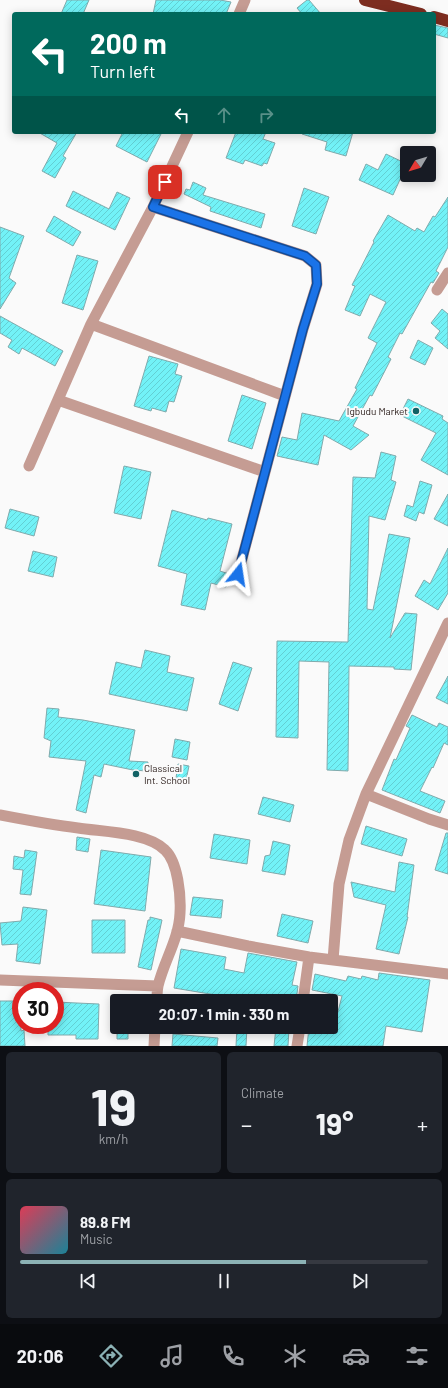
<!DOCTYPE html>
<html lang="en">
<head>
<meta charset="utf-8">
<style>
	body { margin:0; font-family:Barlow,sans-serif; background:#20242c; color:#f1f3f6; height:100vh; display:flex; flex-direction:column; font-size:15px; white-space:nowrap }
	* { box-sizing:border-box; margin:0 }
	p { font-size:13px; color:#9ea1a6 }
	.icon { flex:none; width:22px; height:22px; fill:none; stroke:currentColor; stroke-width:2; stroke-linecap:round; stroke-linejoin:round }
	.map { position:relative; height:1046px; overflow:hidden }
	.side { display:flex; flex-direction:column; gap:6px; padding:6px; background:#0d0f14; flex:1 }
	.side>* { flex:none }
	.banner { position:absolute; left:12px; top:12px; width:424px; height:122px; border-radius:4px; box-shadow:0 2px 10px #0003; background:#00695c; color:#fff; overflow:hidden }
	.needle { width:26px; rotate:232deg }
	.tools { position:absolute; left:400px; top:146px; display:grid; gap:8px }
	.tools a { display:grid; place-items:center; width:36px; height:36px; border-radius:4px; background:#171b24; box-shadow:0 2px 10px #0003; font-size:20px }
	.speed { position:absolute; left:12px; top:982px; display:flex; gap:8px; font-size:20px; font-weight:700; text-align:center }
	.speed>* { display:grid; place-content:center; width:52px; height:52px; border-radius:50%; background:#171b24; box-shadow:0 2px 10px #0003; line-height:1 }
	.speed .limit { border:6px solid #d22; background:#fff; color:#111 }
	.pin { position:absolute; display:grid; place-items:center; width:34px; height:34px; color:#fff; margin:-17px; border-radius:8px; box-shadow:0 2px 6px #0006 }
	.me { position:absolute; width:44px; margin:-22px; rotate:15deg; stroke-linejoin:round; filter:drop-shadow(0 0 3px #0008) }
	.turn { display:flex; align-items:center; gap:14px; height:84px; padding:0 12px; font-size:18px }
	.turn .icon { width:52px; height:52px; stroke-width:2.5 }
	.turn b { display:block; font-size:28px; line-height:34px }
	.lanes { display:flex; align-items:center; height:38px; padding:0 12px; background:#0003; justify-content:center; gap:20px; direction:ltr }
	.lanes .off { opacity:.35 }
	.big { font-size:30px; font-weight:700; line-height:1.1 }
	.side .card { flex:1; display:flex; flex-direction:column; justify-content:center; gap:6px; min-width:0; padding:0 14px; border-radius:6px; background:#20242c }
	.side .dial { align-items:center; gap:0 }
	.dial b { font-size:52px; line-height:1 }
	.song { display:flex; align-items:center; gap:12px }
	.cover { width:48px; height:48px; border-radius:6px; background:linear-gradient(135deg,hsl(350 70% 55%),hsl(190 70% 35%)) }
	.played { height:4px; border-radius:2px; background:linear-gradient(90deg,#8cb2b5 70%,#363941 70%) }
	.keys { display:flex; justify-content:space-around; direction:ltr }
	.heat { display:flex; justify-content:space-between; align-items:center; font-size:22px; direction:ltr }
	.side .tiles { flex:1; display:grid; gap:6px; grid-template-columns:1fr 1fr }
	.card:last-child { grid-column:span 2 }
	.trip { position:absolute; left:110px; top:994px; width:228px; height:40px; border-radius:4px; background:#171b24; box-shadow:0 2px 10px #0003; font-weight:700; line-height:40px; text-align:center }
	.dock { display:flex; height:64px; justify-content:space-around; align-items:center; background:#090b0e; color:#9ea1a6 }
	.dock .icon { width:28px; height:28px }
	.dock .active { color:#8cb2b5 }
	.dock b { font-size:18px; color:#f1f3f6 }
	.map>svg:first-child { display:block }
	.building { fill:url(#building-hatch); stroke:#80aaac }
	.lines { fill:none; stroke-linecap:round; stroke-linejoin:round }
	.minor { stroke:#c59c93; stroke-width:11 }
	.highway { stroke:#7d2d20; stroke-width:12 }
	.route-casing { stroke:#114b97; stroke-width:10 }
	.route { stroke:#1a73e8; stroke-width:7 }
	.poi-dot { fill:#116265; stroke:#fafafa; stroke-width:1.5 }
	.labels { text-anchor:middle; stroke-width:4; stroke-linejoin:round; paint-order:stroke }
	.poi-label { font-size:10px; fill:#261815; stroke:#fafafa; text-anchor:end }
</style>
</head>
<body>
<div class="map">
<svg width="448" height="1046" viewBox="0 0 448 1046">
	<defs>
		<pattern id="building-hatch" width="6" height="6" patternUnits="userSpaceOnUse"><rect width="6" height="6" fill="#72f2f7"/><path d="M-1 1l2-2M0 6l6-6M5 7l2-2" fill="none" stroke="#63cfd3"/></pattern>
	</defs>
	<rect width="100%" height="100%" fill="#fafafa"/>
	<path class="building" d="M67,0H89L83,14H61Z
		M156,0H220L231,2L226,14H153Z
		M307,0H309L321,14H302L297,8Z
		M434,25L448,28V38L434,34Z
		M38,132H77L63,156L66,158L55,178L42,171L57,143Z
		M123,132H162L147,162L116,146Z
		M236,132H266L263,139L275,143L267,164L264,163L262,166L245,160L243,164L226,158Z
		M302,132H353L346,156L325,150L327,142L302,134Z
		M386,154L407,164L393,195L359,180L366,164L378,170Z
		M193,182L206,188L203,195L265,214L261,228L210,211L211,207L184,194L186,189L190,190Z
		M304,188L329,197L316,234L292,226Z
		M73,191L109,209L117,192L130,198L115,230L66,206Z
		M448,197V247L436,271L439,273L433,283L431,282L402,334L400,333L388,357L391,359L372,396L370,395L353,426L369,435L351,450L324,435L318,465L277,456L282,437L297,440L302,413L339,421L357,389L355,388L377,343L368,338L386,302L370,294L360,316L345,310L355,286L352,285L374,242L373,241L388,215L415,231L417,228L424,232L433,216L435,217Z
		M54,216L81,232L73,246L46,231Z
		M0,227L24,236L9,278L16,283L0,309Z
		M77,255L98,261L83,310L62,303Z
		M442,309L448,314V349L435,338L440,331L431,323Z
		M0,316L63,351L55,366L22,348L19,354L8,347L12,340L0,333Z
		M418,340L433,348L425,365L410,358Z
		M149,356L178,364L175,374L182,376L174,402L169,401L166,412L152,408L151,411L134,406Z
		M242,395L266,403L252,449L228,441Z
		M408,399L443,416L442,419L448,423V475L421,460L436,433L400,415Z
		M381,452L396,456L391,480L396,482L385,520L369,516L367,609L373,610L389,534L410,538L390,638L405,613L417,614L411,670L394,669V667L349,666L348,771L327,770L329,662L299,661L298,738L276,737L277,641L348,642L353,477L375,478Z
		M124,466L151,472L141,519L114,513Z
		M420,481L432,485L424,514L419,512L416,521L404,516L407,505L413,507Z
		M448,494V526L434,519Z
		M10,509L39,517L34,536L5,528Z
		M172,510L207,520L208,518L232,524L220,571L229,574L226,587L211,583L205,610L181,605L187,574L158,566Z
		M448,548V593L438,610L415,596L424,580L430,584Z
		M33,551L57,557L53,577L28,571Z
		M145,650L170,656L167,672L194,678L187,711L109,694L116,662L141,668Z
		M233,662L252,668L238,711L219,704Z
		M448,676V704L436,698Z
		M47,708L59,709L58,717L83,720L135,730L129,761L148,762L147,771L133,770L104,764L101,777L94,775L86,813L76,810L86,761L49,757L51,741L44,738Z
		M412,715L437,727L439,723L448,727V745L444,743L433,768L432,767L420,791L445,801L440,813L382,790L394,759L396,760L410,728L406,726Z
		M175,739L190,742L187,760L172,757Z
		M178,764L189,766L186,780L176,778Z
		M263,797L294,805L290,822L258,814Z
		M366,826L407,839L402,856L361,844Z
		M446,833H448V874L435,870Z
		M214,834L250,840L247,864L210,858Z
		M77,837L90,839L88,852L76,850Z
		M273,841L290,845L285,875L262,871L265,856L270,855Z
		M25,850L37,852L31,895L20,894L23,870L13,869L14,856L24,858Z
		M101,850L151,857L145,911L94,904Z
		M399,862L414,865L407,917H408L399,954L376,949L386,905L354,897L351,882L395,892Z
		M193,897L223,900L221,918L190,915Z
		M23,907L47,910L40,964L16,961L18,944L2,945L0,923L21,921Z
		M282,914L313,921L308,943L277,936Z
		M150,917L162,920L151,970L138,967L148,920H150Z
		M92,920H125V953H92Z
		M181,949L226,957L224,969L244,973L248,953L297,962L292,985L298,986L296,1001H233L234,998L174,988Z
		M379,973L430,980L422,1032L386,1026L383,1046H307L309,1027H334L342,996L312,990L315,974L346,981L348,976L361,979L362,976L378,980Z
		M0,1001H21V1031L24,1030L25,1046H0Z
		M55,1002L99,1004L98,1039H76V1035H48V1025H55Z
		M117,1027H128V1039H117Z
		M237,1027H247L246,1046H236Z
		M276,1027L289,1028L288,1046H274Z
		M173,1034L218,1038L217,1046H172Z"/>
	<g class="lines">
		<path class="minor" d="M239,14L245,0
			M153,207L305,256L316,265L317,284L303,329L238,574
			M437,290L448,273
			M91,324L285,396
			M58,400L265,472
			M29,466L91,324L153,207L188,132
			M366,794L429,819L448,825
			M0,815C26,820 52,825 78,828C103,832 147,832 165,850C178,862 181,896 180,913C179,939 164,961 158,986C157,991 157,996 157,1001
			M177,931L248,946L309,957L448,974
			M333,960L339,884L349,840L366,794L448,623
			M0,980L158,986
			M303,1001L309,957
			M154,1046L155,1027
			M297,1046L300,1027"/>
		<path class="highway" d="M365,0L421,14
			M434,17L448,21"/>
	</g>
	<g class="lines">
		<g class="route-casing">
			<path id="route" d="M165,182L153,207L305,256L316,265L317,284L303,329L238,574"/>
		</g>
		<use href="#route" class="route"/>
	</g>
	<g class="poi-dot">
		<circle cx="416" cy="411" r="4"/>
		<circle cx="136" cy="774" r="4"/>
	</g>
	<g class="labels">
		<g class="poi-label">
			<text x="408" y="415">Igbudu Market</text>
			<text x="144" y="772" text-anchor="start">Classical<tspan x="144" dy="12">Int. School</tspan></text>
		</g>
	</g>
</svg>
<div class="tools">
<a><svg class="needle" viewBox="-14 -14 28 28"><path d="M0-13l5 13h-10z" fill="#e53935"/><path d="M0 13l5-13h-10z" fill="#9ea1a6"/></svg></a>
</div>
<div class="speed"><div class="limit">30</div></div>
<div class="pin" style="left:165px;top:182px;background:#d93025"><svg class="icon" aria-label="arrive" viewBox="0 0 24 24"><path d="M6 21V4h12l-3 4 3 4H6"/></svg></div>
<svg class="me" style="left:238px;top:574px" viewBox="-20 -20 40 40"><path d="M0-17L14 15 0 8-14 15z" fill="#1a73e8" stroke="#fff" stroke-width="4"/></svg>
<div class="trip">20:07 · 1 min · 330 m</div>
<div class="banner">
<div class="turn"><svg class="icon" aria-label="left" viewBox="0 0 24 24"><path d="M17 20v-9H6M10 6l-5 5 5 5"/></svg><div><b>200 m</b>Turn left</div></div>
<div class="lanes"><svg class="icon" aria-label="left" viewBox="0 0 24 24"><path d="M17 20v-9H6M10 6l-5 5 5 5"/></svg><svg class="icon off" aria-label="ahead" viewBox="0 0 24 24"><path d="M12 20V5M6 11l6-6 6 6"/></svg><svg class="icon off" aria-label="right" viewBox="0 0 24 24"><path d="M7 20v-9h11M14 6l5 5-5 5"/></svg></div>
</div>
</div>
<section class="side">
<div class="tiles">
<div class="card dial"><b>19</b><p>km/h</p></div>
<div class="card"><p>Climate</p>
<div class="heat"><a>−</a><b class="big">19°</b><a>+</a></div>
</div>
<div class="card">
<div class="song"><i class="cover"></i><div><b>89.8 FM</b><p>Music</p></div></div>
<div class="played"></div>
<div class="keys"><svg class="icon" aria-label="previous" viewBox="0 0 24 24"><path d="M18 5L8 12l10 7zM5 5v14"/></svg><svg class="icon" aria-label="pause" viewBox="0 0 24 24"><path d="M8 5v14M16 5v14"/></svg><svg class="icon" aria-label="next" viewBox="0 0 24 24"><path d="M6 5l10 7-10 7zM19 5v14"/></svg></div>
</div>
</div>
</section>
<nav class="dock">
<b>20:06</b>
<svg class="icon active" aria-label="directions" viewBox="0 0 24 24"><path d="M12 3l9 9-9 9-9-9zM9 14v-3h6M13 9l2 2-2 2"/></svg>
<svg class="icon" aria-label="music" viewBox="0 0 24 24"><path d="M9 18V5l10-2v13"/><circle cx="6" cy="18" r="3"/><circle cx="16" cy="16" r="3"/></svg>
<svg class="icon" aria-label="phone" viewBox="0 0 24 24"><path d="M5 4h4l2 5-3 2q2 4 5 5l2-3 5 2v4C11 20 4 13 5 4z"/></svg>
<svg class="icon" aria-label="climate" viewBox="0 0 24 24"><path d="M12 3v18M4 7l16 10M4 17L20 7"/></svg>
<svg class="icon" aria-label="car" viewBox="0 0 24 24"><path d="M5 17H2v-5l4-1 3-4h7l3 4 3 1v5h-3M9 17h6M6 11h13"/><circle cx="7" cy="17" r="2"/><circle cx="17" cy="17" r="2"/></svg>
<svg class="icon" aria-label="filters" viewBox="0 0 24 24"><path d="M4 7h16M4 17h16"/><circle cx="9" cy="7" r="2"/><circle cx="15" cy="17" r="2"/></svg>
</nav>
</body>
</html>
